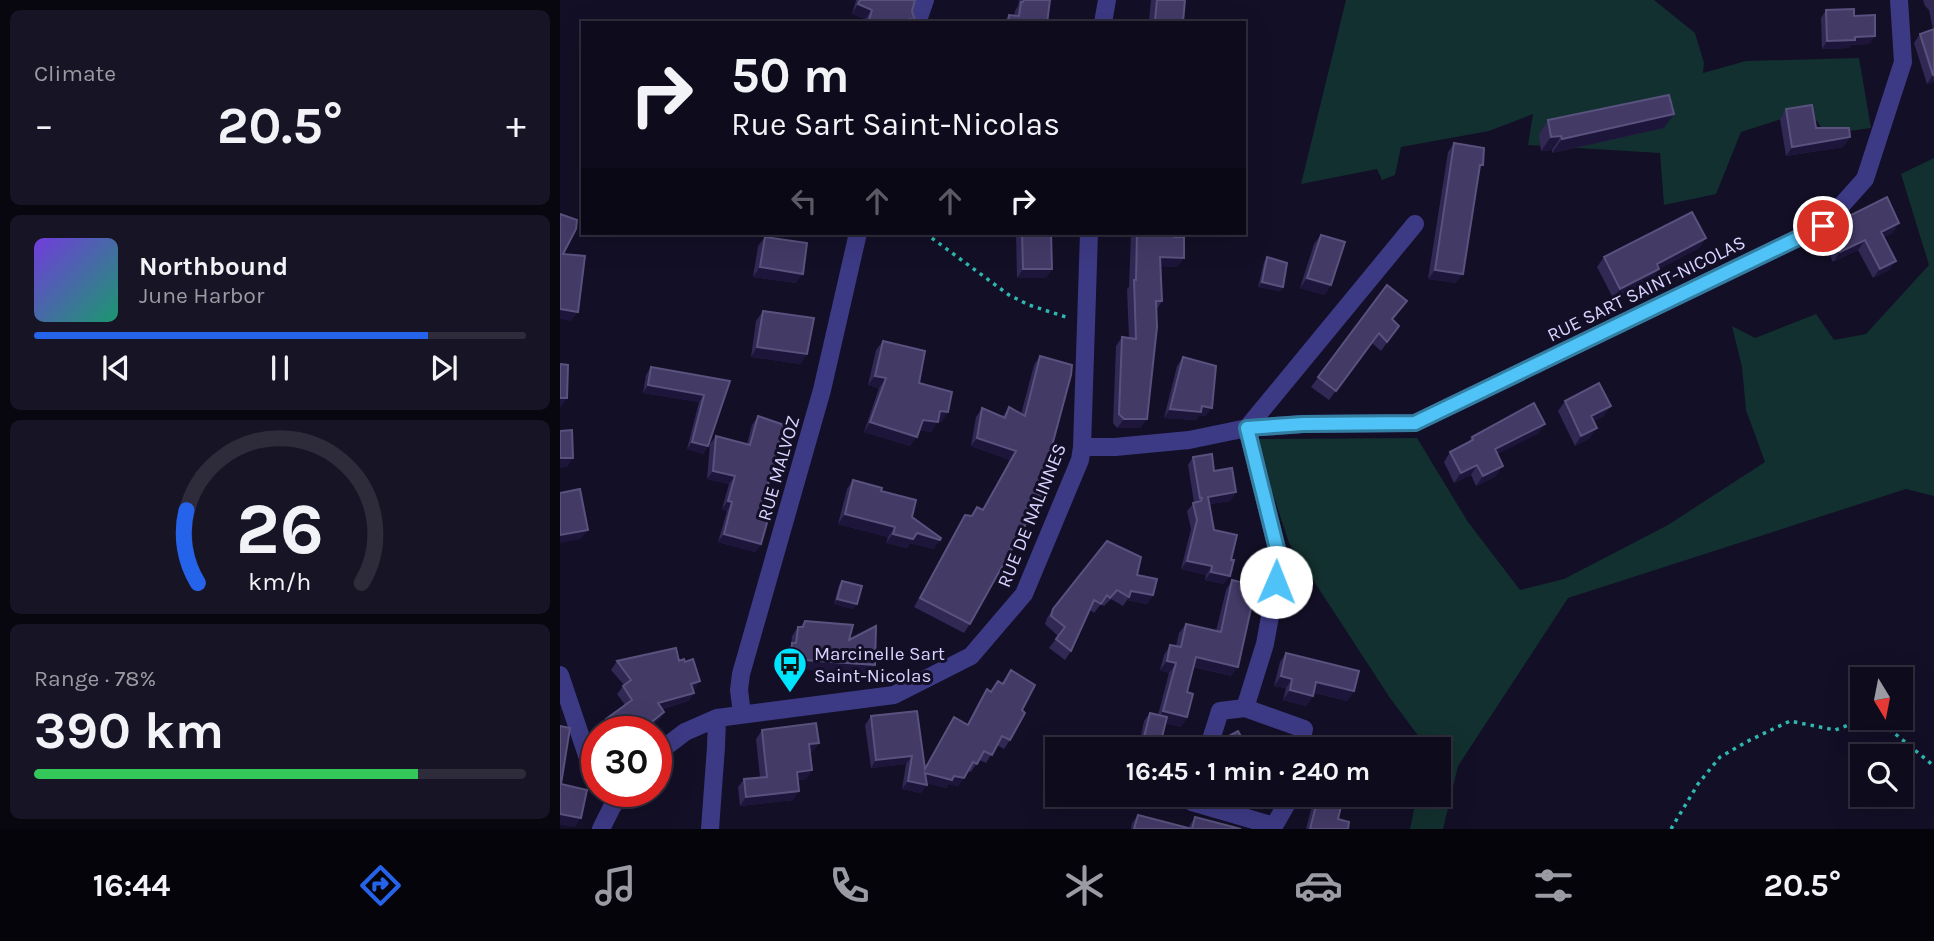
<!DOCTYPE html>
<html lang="en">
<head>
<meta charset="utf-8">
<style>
	body { margin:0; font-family:Karla,sans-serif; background:#171425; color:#f1f3f6; height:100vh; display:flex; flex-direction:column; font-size:26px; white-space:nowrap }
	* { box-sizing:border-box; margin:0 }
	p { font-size:23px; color:#9b9ba3 }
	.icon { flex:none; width:38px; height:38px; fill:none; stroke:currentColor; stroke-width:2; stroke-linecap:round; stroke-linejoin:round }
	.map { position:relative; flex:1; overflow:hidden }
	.details { display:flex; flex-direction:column; gap:10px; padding:10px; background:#08060f; width:560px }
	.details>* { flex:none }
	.top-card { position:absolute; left:21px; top:21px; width:665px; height:214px; border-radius:0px; box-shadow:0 7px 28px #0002,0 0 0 2px #2e2b3b; background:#0e0b1c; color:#f1f3f6; overflow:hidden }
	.needle { width:46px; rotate:170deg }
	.buttons { position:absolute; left:1290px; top:667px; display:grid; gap:14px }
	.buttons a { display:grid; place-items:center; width:63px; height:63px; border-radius:0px; background:#0e0b1c; box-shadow:0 7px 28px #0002,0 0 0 2px #2e2b3b; font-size:35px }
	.speed { position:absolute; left:21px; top:716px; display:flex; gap:14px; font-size:35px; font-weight:700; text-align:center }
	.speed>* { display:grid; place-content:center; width:91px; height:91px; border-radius:50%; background:#0e0b1c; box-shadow:0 7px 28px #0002,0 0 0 2px #2e2b3b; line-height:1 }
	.speed .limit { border:10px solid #d22; background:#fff; color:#111 }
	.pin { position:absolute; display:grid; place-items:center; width:60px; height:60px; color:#fff; margin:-30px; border:4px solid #fff; border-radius:50%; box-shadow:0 2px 7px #0007 }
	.me { position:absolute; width:77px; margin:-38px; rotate:1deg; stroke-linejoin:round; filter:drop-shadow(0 0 5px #0008) }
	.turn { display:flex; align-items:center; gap:24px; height:147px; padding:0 35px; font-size:32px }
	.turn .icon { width:91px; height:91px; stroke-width:2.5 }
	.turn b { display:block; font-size:49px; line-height:60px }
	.lanes { display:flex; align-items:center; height:66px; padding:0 35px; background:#0003; justify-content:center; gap:35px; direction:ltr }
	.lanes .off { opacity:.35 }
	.big { font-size:52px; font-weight:700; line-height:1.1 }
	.details .widget { flex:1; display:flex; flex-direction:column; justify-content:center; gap:10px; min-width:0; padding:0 24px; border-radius:10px; background:#171425 }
	.details .dial { align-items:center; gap:0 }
	.dial svg { height:182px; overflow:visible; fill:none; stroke:#2e2b3b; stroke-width:7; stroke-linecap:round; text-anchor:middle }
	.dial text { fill:#f1f3f6; stroke:none }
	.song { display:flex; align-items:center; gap:21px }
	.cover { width:84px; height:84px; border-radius:10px; background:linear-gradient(135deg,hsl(260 70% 55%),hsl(160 70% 35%)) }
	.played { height:7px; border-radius:4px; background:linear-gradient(90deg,#2563eb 80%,#2e2b3b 80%) }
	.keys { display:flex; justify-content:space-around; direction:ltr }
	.heat { display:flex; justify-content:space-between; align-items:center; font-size:38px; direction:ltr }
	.charge { height:10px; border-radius:5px; background:linear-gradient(90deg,#34c759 78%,#2e2b3b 0) }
	.trip { position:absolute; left:485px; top:737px; width:406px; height:70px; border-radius:0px; background:#0e0b1c; box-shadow:0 7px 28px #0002,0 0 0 2px #2e2b3b; font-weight:700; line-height:70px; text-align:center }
	.tab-bar { display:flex; height:112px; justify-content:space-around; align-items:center; background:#06040b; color:#9b9ba3 }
	.tab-bar .icon { width:49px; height:49px }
	.tab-bar .selected { color:#2563eb }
	.tab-bar b { font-size:32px; color:#f1f3f6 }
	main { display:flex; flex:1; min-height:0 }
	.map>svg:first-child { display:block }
	.green { fill:#12302f }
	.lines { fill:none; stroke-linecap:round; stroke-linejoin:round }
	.path { stroke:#2fb8b0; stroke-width:3.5; stroke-dasharray:3.5 5; stroke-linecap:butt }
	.street { stroke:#3d3a85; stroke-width:18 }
	.wall { fill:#312854 }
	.shaded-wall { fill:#1d163a }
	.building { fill:#433a66; stroke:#5a527e; stroke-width:2 }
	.route-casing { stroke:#337fa1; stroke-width:18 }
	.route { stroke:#4fc3f7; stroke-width:12 }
	.labels { text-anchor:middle; stroke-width:6; stroke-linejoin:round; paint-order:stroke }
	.street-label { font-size:19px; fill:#d9d4ff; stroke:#130f26 }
	.poi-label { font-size:19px; fill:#d9d4ff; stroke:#130f26; text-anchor:start }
</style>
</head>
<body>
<main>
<section class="details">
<div class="widget"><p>Climate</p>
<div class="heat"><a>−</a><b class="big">20.5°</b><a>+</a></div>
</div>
<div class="widget">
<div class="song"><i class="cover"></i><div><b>Northbound</b><p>June Harbor</p></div></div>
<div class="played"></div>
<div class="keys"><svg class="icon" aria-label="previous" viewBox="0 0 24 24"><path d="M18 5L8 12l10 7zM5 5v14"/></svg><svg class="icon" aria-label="pause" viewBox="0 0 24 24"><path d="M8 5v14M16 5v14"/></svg><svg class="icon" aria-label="next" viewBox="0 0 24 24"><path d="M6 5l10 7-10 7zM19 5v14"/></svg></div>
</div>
<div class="widget dial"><svg viewBox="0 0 100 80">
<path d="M14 69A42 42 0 1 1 86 69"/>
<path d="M14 69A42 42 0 0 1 9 37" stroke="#2563eb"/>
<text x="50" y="56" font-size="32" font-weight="700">26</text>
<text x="50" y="72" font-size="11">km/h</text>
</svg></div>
<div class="widget"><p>Range · 78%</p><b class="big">390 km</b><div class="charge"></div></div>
</section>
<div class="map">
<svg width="1374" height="829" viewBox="0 0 1374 829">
	<rect width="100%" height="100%" fill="#130f26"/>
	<path class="green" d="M786,0H1094L1135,33L1144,63L1143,73L1186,61L1299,58L1311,128L1266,134L1249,110L1181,132L1156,194L1104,205L1100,153L968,145L973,114L929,131L841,147L835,175L822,180L817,169L741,184Z
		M1374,158V496L1346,489L1008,598L898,766L883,829H850L857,795L878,794V749H866V746L830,698L729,543L695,439L857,438L908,522L960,590L1004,579L1108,525L1205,462L1186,410L1182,367L1172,326L1195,338L1256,314L1274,340L1306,334L1369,265L1341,174Z"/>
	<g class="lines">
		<path class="path" d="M365,233L449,295L469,305L506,317
			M1316,718L1374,766
			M1111,829L1138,784L1160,757L1190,740L1230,721L1275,730L1308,718"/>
		<path class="street" d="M357,23L365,0
			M543,23L547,0
			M522,447H555L629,440L687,428L743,424L855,423L1263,226L1305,179L1343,62L1339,0
			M0,675L37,785
			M685,708L705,644L720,561L687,428L855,224
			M182,714L179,690L181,674L262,390L298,233
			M648,749L660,711L685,708L744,729L739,749
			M96,754L125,732L157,718L334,695L411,656L464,594L520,460L522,447L529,233
			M634,794L632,802L714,826L726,805L729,794
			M41,829L52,807L63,791
			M150,829L156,747L157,718"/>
	</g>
	<path class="wall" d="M296,0H355L352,11L354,23H304L305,19L292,14Z
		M459,0H490L487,23H443L449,15L454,16L455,11L458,6Z
		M591,0H625L623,22L629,23H581L583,20H589Z
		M1363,0H1374V82L1367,84L1354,43L1360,34L1373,29L1369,10L1365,6Z
		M1266,10L1294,16L1310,44L1291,45L1289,48L1262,49L1261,18Z
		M1226,109L1256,128L1290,137L1283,147L1226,156L1220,119Z
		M988,120L1104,128L992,153V150L981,151L979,134Z
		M894,143L919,170L896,283L868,279L888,152Z
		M1268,230L1333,233L1324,237L1329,270L1313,278L1298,250L1273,262L1262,239Z
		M456,233H491L492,269L486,278H457Z
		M571,233H615L614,237L624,258L617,267L601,266L602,301L597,309L581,428H557L553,423L556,346L562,337L569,338L567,289L569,287Z
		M761,235L765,295L740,288L754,244Z
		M205,237L236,283L193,277L198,246Z
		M1146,238L1139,248L1099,269L1093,278L1053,298L1037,267L1044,257Z
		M707,257L723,287L720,291L698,287L704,262Z
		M827,285L833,320L839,326L821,351L812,343L769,400L751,387Z
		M203,311L241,364L191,357L196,321Z
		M323,341L359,383L382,422L378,421L371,432L359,430L350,446L304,432L319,388L308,385L316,350Z
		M480,356L512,365L410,624L404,633L354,607L399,524L405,515L411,516L417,507L423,510L450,460L411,446L416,417L422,408L443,416L449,407L461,414L474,365Z
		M623,357L646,416L639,415L636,420L604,418L617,366Z
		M91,367L170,381L148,446L143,454L127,449L139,402L83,393L86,375Z
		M1005,401L1044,416L1034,421L1030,438L1015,446L998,411Z
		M198,416L205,496L201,544L195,552L158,542L167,511L162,509L169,484L147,479L150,444L156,436L187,444L192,425Z
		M979,433L937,454L936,476L916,486L911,475L894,483L884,462L890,452L907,443L912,437Z
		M633,457L654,471L676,492L670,501L650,504L664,584L645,580L646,575L621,569L631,529L627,511L634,503L628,465Z
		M293,480L321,491L352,517L374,549L350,543L347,548L326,543L328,537L278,524L287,489Z
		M577,575L593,595L587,604L567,600L563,606L551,599L544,606L541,604L534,613L530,610L511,651L505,660L489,648L498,636L485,624L487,618L493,609Z
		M672,580L671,676L633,667L627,692V717L621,727L605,723L599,749H578L584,721L590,713L598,715L609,673L600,670L604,655L610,645L616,646L619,633L626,624L656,631L666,590Z
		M282,581L297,604L293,609L274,604L279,585Z
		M245,621L289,640L315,665L308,674L225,668L226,652L231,645L232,636L238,627H240Z
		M726,653L794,691L787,701L754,693L753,696L746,706L723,700L726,688L714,686L720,662Z
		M57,661H119L135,689L133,690L134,693L128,701L102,709L104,712L99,720L84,732H75L74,729L70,732H43L40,727L46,719L65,705L57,694L64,685L51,670Z
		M451,670L462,710L450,740L444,749L437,745L426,763L419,760L411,772L408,771L398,786L389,784L386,788L367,783L361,793L342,789L346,764L311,768L305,725L311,716L365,768L394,717L407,725L421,698L427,689L431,692L438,681L442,683Z
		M202,730L259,743L253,751L250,752L252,770L246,779L238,780L233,800L180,806L178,787L184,779L200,777L196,739Z
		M755,794H784L778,819L788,829H746Z
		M578,815L628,828L635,817L681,829H571L572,823Z"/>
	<path class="shaded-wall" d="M298,4L312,10L305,19L292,14Z
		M1315,36L1310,44L1291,45L1289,48L1262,49L1267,41L1295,37Z
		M1373,75L1374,82L1367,84Z
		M1114,114L1104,128L992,153L1002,139Z
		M1001,136L992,150L981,151L991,137Z
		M1290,137L1283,147L1226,156L1232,147Z
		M1339,223L1333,233L1314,242L1321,232Z
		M1146,238L1139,248L1099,269L1093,278L1053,298L1060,289L1097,264Z
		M1305,240L1298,250L1273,262L1280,252Z
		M600,257L624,258L617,267L594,266Z
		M1336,261L1329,270L1313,278L1320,269Z
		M200,267L243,274L236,283L193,277Z
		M463,269H492L486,278H457Z
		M875,270L903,274L896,283L868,279Z
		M747,278L771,285L765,295L740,288Z
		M702,282L723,287L720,291L698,287Z
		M0,309L18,312L11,321L0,319Z
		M197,347L247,354L241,364L191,357Z
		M315,376L326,378L319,388L308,385Z
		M88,385L144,395L139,402L83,393Z
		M0,398H7L0,408Z
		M642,406L652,408L646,416L639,415L636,420L604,418L610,409Z
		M1051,406L1044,416L1025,426L1031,416Z
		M380,411L388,412L382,422L373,420Z
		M564,419H587L581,428H557Z
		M363,420L378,422L371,432L356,430Z
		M310,422L357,437L350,446L304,432Z
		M985,424L979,433L928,459L935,449Z
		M1037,428L1030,438L1015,446L1021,436Z
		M417,438L456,451L450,460L411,446Z
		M132,442L148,446L143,454L127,449Z
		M0,458H13L7,467L0,468Z
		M917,465L911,475L894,483L901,473Z
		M943,466L936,476L916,486L923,476Z
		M153,471L175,476L169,484L147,479Z
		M676,492L670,501L642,505L648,497Z
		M168,501L172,502L167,511L162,509Z
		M285,514L335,527L328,537L278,524Z
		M28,530L21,539L0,543V535Z
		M357,533L380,540L374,549L350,543L347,548L326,543L333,534Z
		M164,534L201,544L195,552L158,542Z
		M627,561L652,566L646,575L621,569Z
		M651,572L670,576L664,584L645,580Z
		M571,591L593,595L587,604L567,600L569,597Z
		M277,599L297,604L293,609L274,604Z
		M636,657L678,667L671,676L630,666Z
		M231,659L315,665L308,674L225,668Z
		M607,661L616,663L609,673L600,670Z
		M721,676L732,679L726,688L714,686Z
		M140,681L135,689L126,692L131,684Z
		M756,682L794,691L787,701L750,692Z
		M730,690L753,696L746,706L723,700Z
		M134,693L128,701L93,711L98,703Z
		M603,711L627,717L621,727L597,721Z
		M104,712L99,720L84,732H81L84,728Z
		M79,721L74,729L70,732H64Z
		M259,743L253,751L243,753L249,744Z
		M352,756L346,764L311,768L316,760Z
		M252,770L246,779L231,780L237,772Z
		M365,773L394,776L404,778L398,786L389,784L386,788L360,782Z
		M348,781L367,785L361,793L342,789Z
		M239,791L233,800L180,806L186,797Z
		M557,794H571L577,796L571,804L553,800Z
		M0,814L21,818L15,827L0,825Z"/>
	<path class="building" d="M300,0H355L352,11L355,21L350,19L349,23H308L312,10L298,4Z
		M464,0H490L487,23H448L449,15L459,16L461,2H463Z
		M597,0H625L623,22L629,23H583V20H595Z
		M1294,9V16L1315,15V36L1295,37V40L1267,41L1266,10Z
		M1374,29V75H1373L1360,34Z
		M1109,95L1114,114L1002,139L1001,136L991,137L988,120Z
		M1252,105L1256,128H1289L1290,137L1232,147L1226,109Z
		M894,143L924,148L923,165H920L903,274L875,270Z
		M1327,197L1339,223L1321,232L1336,261L1320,269L1305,240L1280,252L1268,230L1275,226L1283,219Z
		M1132,212L1146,238L1097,264L1099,269L1060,289L1044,257Z
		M0,214L17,220L16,229L3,254L25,256L18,312L0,309Z
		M462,233H491L492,269H463Z
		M577,233H615L614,237H624V258L600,257L602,301H596L597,327L587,419H564L559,414L562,337L576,339L574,280H576Z
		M761,235L785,242L771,285L747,278Z
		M205,237L247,243L243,274L200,267Z
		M707,257L727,263L723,287L702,282Z
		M827,285L847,301L832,319L839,326L827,342L819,333L776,391L758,377Z
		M203,311L254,318L247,354L197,347Z
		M323,341L365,351L359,383L392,392L388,412L380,411L378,422L363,420L357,437L310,422L326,378L315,376Z
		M480,356L512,365L511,375L479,494L482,495L410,624L360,598L405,515L412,516L417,507L423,510L456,451L417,438L422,408L445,418L449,407L465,416Z
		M623,357L656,366L652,408L642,406L641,412L610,409Z
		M0,364L8,365L7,398H0Z
		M91,367L170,381L148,446L132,442L144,395L88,385Z
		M1039,383L1051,406L1031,416L1037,428L1021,436L1005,401Z
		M974,403L985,424L935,449L943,466L923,476L917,465L901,473L890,452L913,440L912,437Z
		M198,416L224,425L205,496L214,498L201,544L164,534L172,502L168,501L175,476L153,471L156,436L190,445Z
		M12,430L13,458H0V431Z
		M652,454L654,471L672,468L676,492L648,497L654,530L677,535L671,560H674L670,576L651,572L652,566L627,561L637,520L633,503L641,501L642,498H640L633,457Z
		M293,480L322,488L321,491L356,500L352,517L381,538L380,540L357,533L353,539L333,534L335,527L285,514Z
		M20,489L28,530L0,535V493Z
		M547,541L581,557L577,575L597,579L593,595L571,591L569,597L557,590L550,598L547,595L541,604L534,600L511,651L496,639L505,627L491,616L493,609Z
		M672,580L696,586L678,667L636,657L627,692L633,694L627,717L603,711L616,663L607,661L610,645L621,647L626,624L661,632Z
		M282,581L302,586L297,604L277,599Z
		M245,621L293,625L289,640L316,626L315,665L231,659L232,643H236L238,627H243Z
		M116,648L119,661L124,659L125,662L133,659L140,681L131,684L134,693L98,703L104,712L84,728L79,721L64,732H54L46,719L72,700L63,686L71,680L57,661Z
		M726,653L799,671L794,691L756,682L753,696L730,690L732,679L721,676Z
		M451,670L475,685L462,710L465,713L450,740L442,736L432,755L424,751L417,764L413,762L404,778L394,776L392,780L365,773L367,785L348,781L352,756L316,760L311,716L357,711L365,769L394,717L408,725L427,689L431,692L438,681L443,684Z
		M590,713L607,717L599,749H581Z
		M256,723L259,743L249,744L252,770L237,772L239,791L186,797L184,779L207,777L202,730Z
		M0,726L10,728L1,784L27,790L21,818L0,814Z
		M678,731L688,749H664L662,747L665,738Z
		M759,794H784L778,819L789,822L788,829H750Z
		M578,815L632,829L635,817L681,829H574Z"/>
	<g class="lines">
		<g class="route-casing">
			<path id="route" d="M716,582L720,561L687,428L743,424L855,423L1263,226"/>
		</g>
		<use href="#route" class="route"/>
	</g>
	<defs>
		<g id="bus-pin" transform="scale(1.75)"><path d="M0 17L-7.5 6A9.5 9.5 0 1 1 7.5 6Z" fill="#00e5ff" stroke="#130f26"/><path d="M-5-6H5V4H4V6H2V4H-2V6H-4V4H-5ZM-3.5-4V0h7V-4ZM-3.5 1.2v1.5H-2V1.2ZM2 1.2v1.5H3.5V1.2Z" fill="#111"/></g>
	</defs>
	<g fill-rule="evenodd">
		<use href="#bus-pin" x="230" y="664"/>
	</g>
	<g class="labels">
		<g class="street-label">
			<text transform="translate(1086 288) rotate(-26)" y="7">RUE SART SAINT-NICOLAS</text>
			<text transform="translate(218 468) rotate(-74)" y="7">RUE MALVOZ</text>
			<text transform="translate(471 515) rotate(-68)" y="7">RUE DE NALINNES</text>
		</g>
		<g class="poi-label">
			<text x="254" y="660">Marcinelle Sart<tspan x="254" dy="22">Saint-Nicolas</tspan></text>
		</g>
	</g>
</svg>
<div class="buttons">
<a><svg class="needle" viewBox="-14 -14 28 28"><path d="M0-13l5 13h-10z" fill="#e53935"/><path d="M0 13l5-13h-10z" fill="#9b9ba3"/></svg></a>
<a><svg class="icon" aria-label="search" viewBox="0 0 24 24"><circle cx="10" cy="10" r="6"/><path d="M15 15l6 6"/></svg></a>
</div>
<div class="speed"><div class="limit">30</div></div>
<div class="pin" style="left:1263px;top:226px;background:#d93025"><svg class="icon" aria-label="arrive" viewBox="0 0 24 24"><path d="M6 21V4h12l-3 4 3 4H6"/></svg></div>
<svg class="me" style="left:716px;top:582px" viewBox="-20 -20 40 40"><circle r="19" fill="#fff"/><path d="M0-13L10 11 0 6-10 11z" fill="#4fc3f7"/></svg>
<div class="trip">16:45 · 1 min · 240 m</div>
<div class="top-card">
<div class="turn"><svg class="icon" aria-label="right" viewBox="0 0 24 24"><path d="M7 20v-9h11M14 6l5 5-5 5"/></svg><div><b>50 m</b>Rue Sart Saint-Nicolas</div></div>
<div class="lanes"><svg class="icon off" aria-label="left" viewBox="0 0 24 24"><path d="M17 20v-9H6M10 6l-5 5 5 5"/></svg><svg class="icon off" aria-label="ahead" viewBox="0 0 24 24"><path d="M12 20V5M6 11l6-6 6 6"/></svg><svg class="icon off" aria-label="ahead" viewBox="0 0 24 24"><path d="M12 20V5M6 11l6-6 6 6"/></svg><svg class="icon" aria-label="right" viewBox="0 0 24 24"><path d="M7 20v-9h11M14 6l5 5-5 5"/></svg></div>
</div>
</div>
</main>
<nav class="tab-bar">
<b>16:44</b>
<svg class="icon selected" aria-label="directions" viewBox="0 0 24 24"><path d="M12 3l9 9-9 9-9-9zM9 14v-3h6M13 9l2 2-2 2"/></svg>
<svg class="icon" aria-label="music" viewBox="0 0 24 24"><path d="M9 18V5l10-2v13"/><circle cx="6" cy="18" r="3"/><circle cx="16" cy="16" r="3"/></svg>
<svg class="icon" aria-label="phone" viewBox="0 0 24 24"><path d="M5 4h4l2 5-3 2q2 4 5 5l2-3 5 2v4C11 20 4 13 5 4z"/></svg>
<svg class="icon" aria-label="climate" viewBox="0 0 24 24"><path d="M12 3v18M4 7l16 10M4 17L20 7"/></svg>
<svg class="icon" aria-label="car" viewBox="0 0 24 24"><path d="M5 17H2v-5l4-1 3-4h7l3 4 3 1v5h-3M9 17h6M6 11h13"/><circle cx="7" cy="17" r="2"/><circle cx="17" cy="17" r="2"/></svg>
<svg class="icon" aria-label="filters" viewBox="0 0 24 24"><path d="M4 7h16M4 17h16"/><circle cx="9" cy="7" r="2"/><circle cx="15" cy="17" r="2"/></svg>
<b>20.5°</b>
</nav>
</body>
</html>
